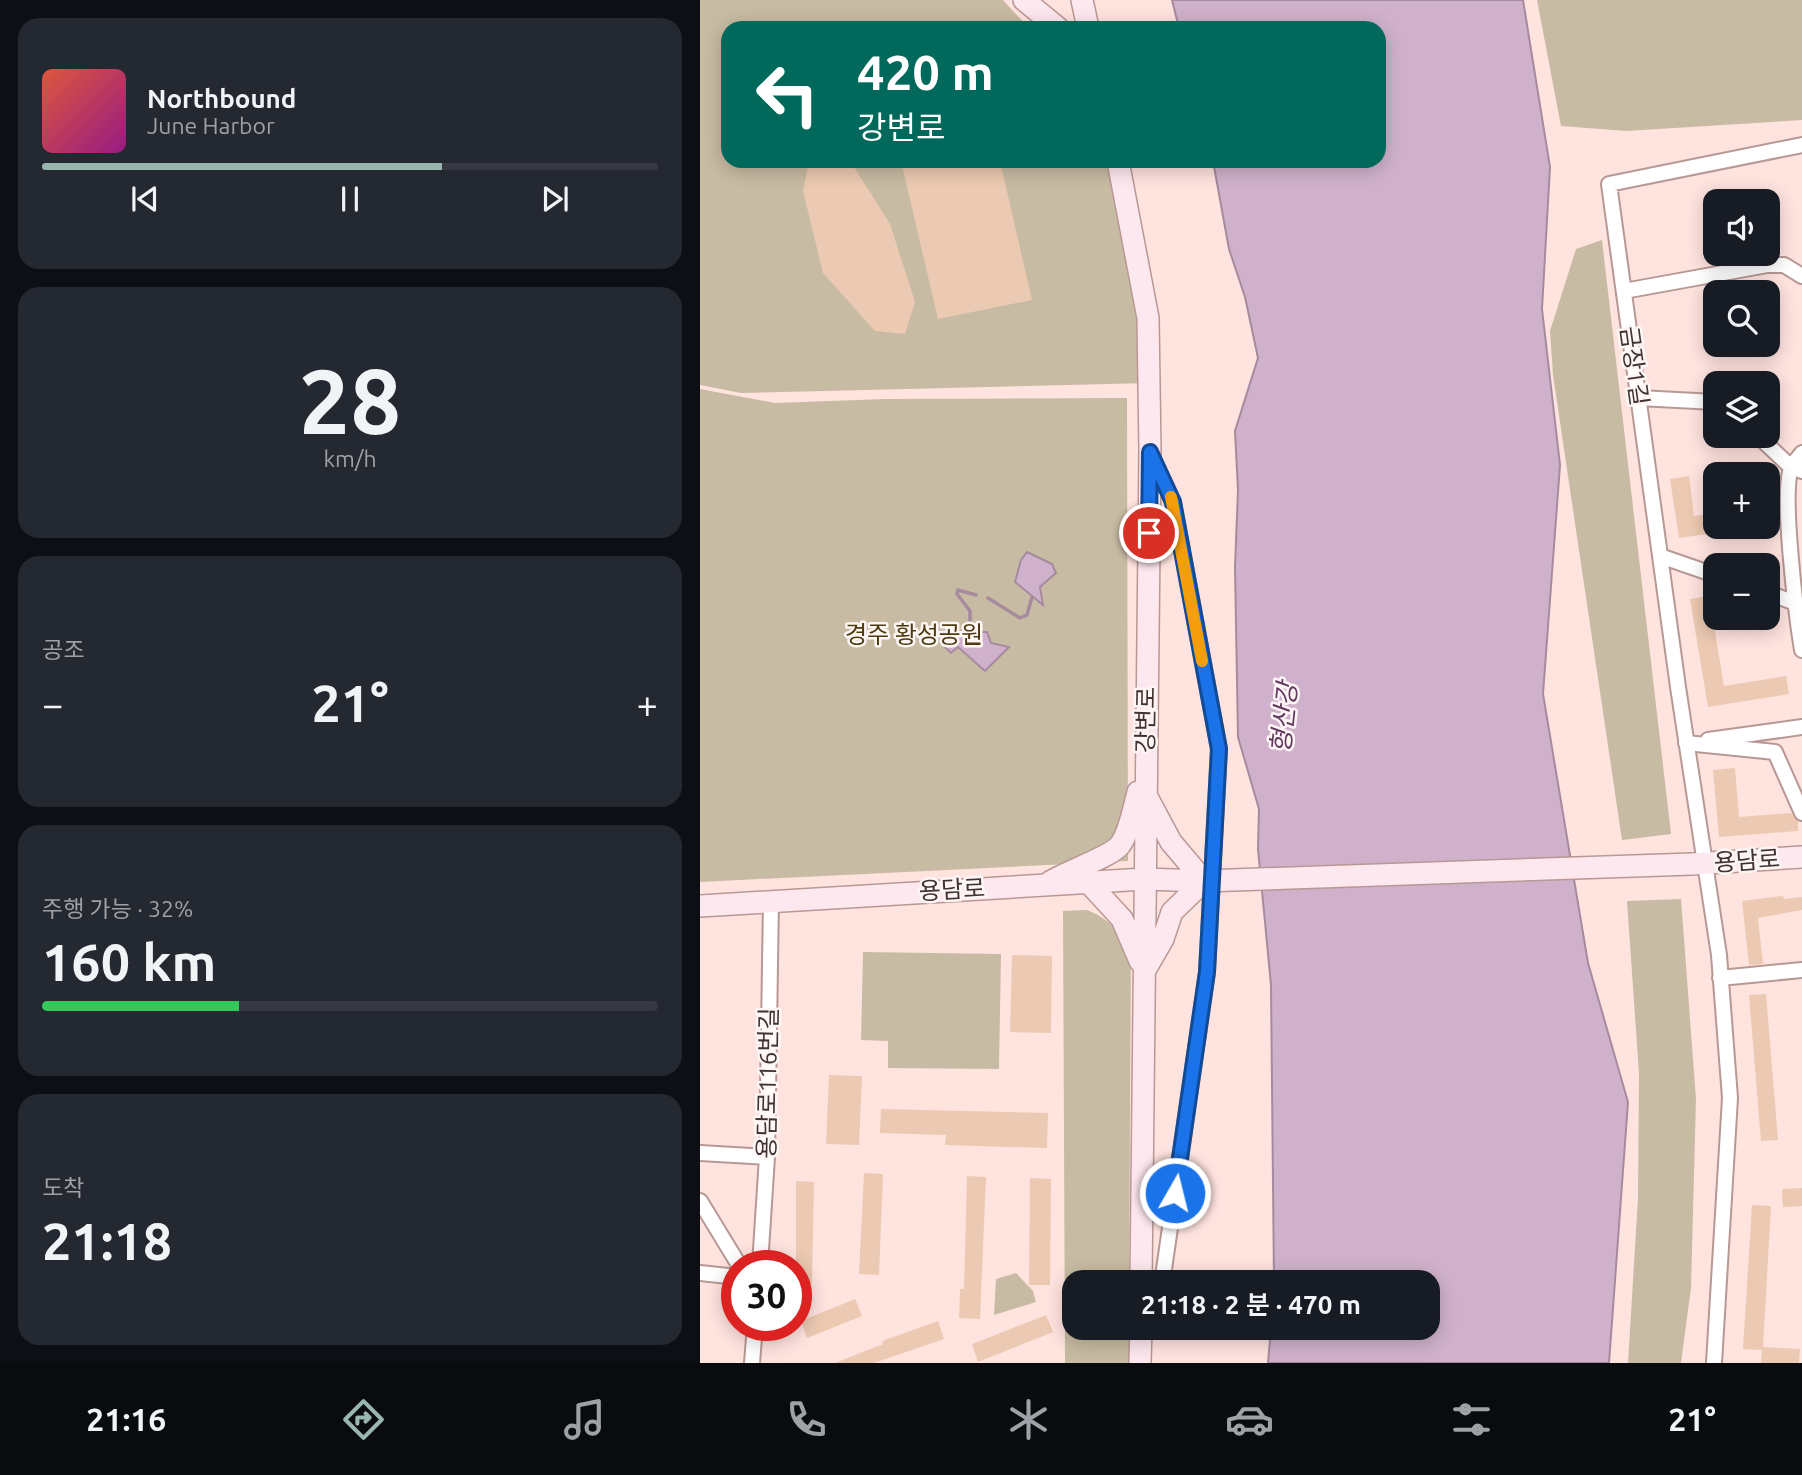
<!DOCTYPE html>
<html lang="ko">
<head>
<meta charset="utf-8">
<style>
	body { margin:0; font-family:Ubuntu,"Noto Sans KR",sans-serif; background:#242831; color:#f1f3f6; height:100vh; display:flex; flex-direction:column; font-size:26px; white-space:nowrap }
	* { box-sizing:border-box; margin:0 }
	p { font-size:23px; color:#9ea1a6 }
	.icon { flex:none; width:38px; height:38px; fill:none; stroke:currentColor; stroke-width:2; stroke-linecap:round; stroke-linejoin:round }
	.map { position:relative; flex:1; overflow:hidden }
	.details { display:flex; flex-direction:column; gap:18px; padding:18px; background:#0d0f14; width:700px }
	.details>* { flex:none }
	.top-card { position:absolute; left:21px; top:21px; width:665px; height:147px; border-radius:21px; box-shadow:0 4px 18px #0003; background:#00695c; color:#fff; overflow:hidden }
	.buttons { position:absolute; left:1003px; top:189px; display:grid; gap:14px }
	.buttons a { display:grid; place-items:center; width:77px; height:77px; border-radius:14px; background:#171b24; box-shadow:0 4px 18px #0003; font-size:35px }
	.speed { position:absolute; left:21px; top:1250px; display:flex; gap:14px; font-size:35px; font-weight:700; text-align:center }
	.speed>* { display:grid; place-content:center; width:91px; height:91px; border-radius:50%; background:#171b24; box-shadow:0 4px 18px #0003; line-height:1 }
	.speed .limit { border:10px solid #d22; background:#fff; color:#111 }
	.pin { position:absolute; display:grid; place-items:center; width:60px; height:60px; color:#fff; margin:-30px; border:4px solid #fff; border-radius:50%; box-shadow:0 2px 7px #0007 }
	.me { position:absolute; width:77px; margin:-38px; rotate:8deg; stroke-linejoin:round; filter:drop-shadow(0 0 5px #0008) }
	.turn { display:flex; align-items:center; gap:24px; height:147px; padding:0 21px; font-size:32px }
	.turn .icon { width:91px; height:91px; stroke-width:2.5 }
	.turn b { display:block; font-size:49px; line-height:60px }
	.big { font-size:52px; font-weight:600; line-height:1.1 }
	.details .tile { flex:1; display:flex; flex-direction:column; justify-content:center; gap:10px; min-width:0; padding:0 24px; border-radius:21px; background:#242831 }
	.details .dial { align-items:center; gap:0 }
	.dial b { font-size:91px; line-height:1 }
	.song { display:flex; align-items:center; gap:21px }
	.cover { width:84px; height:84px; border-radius:10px; background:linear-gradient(135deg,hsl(10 70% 55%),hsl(310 70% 35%)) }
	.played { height:7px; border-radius:4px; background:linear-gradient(90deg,#98b5ae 65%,#363941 65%) }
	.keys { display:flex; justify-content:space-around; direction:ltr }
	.heat { display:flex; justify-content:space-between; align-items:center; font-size:38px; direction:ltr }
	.charge { height:10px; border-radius:5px; background:linear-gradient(90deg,#34c759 32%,#363941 0) }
	.trip { position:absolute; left:362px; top:1270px; width:378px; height:70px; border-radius:21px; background:#171b24; box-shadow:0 4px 18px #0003; font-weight:600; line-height:70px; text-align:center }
	.dock { display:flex; height:112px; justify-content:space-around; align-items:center; background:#090b0e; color:#9ea1a6 }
	.dock .icon { width:49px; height:49px }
	.dock .selected { color:#98b5ae }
	.dock b { font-size:32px; color:#f1f3f6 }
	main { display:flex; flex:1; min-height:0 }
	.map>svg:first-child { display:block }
	.green { fill:#c8bba3 }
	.water { fill:#d0b1cb; stroke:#a58b9d; stroke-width:2 }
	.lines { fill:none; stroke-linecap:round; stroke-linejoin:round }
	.stream { stroke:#a58b9d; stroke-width:3.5 }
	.building { fill:#ecc9b2 }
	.street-casing { stroke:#b89894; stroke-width:18 }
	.secondary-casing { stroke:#b89894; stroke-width:24 }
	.street { stroke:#fff; stroke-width:14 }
	.secondary { stroke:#fee8ef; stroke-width:21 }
	.secondary-bridge-casing { stroke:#b89894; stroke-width:24; stroke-linecap:butt }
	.secondary-bridge { stroke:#fee8ef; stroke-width:21 }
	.route-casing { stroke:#114b97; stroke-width:18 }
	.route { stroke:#1a73e8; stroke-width:12 }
	.slow { stroke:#f59e0b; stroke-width:12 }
	.labels { text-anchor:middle; stroke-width:5; stroke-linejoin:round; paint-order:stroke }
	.street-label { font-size:24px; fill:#403331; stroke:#fdf6f5 }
	.park-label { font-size:24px; fill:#4e3a0f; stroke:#fdf6f5 }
	.water-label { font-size:26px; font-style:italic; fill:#633a5f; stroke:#fdf6f5 }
</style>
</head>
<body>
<main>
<section class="details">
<div class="tile">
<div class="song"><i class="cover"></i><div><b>Northbound</b><p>June Harbor</p></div></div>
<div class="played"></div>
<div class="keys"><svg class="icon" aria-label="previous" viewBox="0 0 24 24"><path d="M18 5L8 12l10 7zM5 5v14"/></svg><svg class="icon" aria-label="pause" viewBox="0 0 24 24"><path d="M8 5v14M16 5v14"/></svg><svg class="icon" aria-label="next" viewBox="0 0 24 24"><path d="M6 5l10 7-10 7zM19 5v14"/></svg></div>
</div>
<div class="tile dial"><b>28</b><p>km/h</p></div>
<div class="tile"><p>공조</p>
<div class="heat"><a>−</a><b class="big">21°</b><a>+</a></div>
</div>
<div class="tile"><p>주행 가능 · 32%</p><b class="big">160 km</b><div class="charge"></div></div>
<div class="tile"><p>도착</p><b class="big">21:18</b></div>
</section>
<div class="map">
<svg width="1102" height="1363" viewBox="0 0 1102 1363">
	<rect width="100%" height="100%" fill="#ffe3df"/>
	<path class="green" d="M0,0H303L329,28H28V161H415L449,383L41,393L0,385Z
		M837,0H1102V120L926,131L861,126Z
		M902,240L971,834L922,840L853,375L850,331L876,249Z
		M0,389L75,403L185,399L427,398L428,861L0,882Z
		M981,899L996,1099L991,1288L981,1363H928L938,1198L939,1073L927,901Z
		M387,910C409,919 418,930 431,950L429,1283H374V1328H429V1363H365L363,911Z
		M163,952L301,954L299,1069L188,1068V1041L161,1040Z
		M316,1273L333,1291L336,1302L294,1315L296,1279Z"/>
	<path class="water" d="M472,0H823L850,167L842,309L860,465L843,694L888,963L928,1102L909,1363H568L571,1328H728V1283H574L571,985L558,849L559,809L538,737L535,567L538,490L535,431L558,358L545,297L529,249L513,161H679V28H479Z
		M327,552L352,564L356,573L340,587L343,605L315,582L321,560Z
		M251,631L268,634L267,642L271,646L275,644L279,632H287L291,643L309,647L285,671L258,647L251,653L241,643Z"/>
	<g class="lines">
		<path class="stream" d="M288,598L320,618L327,615L332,597
			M261,633L270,622V611L257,594L258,590L276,595"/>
	</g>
	<path class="building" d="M109,161H142L154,167L190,224L215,302L205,334L175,331L123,273L103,191Z
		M201,161H300L332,300L238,319Z
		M989,476L994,516L1015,513V533L979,538L970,479Z
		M1009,596L1024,686L1086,676L1089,694L1008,707L990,599Z
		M1035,768L1039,817L1091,813L1098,821V831L1019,837L1013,770Z
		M1083,896L1084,899L1102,897V910L1058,918L1063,964L1049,965L1042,901Z
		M312,955L352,956L351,1033L310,1032Z
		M1066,994L1078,1140L1061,1141L1049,995Z
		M129,1075L162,1076L159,1145L126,1144Z
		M181,1109L348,1113L347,1148L245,1145L246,1135L180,1133Z
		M164,1173L183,1174L179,1275L159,1274Z
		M267,1176L286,1177L280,1319L259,1318L260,1289H264Z
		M330,1178L351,1179L350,1285H329Z
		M96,1181L114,1182L112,1284H96Z
		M1102,1188V1206L1083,1207L1082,1189Z
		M1052,1205L1071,1206L1063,1347L1100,1349L1099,1363H1061L1062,1350L1043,1349Z
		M155,1299L162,1316L107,1338L101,1321Z
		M346,1315L353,1332L278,1362L272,1344Z
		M238,1321L244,1339L174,1363H135L183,1344L182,1341Z"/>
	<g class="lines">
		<g class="street-casing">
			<path id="street" d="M924,291L1067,265H1084L1102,276
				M939,398L1015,402
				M1058,436L1091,467L1102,471
				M1102,453C1099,457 1094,462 1092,466C1080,489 1097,620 1102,650
				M453,460L473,502L519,749L507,972L462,1283
				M960,556L1015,575
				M1068,593L1101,605
				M1008,740L1102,727
				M986,743L1075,752L1102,813
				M1020,978L1102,970
				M0,1153L67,1157
				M0,1201L39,1265
				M60,1265L67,1157L71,901
				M0,1273L37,1277
				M52,1363L55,1325
				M1014,1363L1030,1098L1019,955L978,687L909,184L1102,145"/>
		</g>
		<g class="secondary-casing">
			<path id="secondary" d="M324,0L358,28
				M382,0L388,28
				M418,161L448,318L450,452L441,1283
				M448,799L471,842L504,881
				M992,864L1102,857
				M350,882C366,872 412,856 420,845C428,835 435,805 438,792
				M388,882L422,919L440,961
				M0,906L444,879L504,881
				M445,970L463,939L472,912L504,881
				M440,1363L441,1328"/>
		</g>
		<use href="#street" class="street"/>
		<use href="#secondary" class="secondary"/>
		<g class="secondary-bridge-casing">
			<path id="secondary-bridge" d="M504,881L992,864"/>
		</g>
		<use href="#secondary-bridge" class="secondary-bridge"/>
	</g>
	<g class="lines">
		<g class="route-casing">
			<path id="route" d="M449,533L450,452L473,502L519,749L507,972L475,1193"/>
		</g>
		<use href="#route" class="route"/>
		<path class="slow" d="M471,497L502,661"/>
	</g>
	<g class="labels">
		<g class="street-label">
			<text transform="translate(934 366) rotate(82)" y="8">금장1길</text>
			<text transform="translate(446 720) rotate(-89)" y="8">강변로</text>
			<text transform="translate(1047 861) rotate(-4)" y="8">용담로</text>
			<text transform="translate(252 890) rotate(-3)" y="8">용담로</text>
			<text transform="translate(68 1083) rotate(-89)" y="8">용담로116번길</text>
		</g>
		<g class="park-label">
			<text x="214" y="643">경주 황성공원</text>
		</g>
		<g class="water-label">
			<text transform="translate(584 718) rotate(-84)" y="9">형산강</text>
		</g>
	</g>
</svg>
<div class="buttons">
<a><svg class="icon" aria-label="sound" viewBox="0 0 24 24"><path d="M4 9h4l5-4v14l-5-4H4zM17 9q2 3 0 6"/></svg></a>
<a><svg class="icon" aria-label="search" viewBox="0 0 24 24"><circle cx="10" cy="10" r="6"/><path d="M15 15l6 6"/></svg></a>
<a><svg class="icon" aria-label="layers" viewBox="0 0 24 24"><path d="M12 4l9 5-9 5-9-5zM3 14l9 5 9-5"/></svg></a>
<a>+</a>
<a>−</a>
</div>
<div class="speed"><div class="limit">30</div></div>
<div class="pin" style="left:449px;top:533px;background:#d93025"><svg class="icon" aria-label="arrive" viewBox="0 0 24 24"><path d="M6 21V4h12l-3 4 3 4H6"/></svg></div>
<svg class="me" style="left:475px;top:1193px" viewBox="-20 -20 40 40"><circle r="17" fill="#1a73e8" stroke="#fff" stroke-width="3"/><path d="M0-11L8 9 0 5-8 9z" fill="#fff"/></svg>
<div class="trip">21:18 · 2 분 · 470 m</div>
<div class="top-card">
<div class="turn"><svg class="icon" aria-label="left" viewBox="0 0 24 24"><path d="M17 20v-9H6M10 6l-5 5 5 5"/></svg><div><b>420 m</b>강변로</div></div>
</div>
</div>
</main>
<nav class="dock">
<b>21:16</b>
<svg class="icon selected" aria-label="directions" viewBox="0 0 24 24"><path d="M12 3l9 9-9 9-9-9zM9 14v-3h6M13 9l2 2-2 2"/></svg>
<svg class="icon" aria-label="music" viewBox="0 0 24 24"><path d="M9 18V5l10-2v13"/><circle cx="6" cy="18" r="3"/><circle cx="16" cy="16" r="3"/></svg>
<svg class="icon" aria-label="phone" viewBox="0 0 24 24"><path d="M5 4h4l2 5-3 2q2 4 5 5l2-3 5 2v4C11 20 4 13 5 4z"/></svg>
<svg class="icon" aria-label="climate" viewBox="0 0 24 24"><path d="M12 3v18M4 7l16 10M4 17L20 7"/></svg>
<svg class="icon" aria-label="car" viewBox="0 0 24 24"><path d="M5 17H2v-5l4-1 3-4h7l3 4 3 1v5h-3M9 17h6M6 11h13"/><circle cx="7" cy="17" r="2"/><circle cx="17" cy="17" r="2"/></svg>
<svg class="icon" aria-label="filters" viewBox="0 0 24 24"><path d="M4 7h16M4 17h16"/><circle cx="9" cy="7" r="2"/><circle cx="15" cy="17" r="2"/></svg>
<b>21°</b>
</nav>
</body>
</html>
